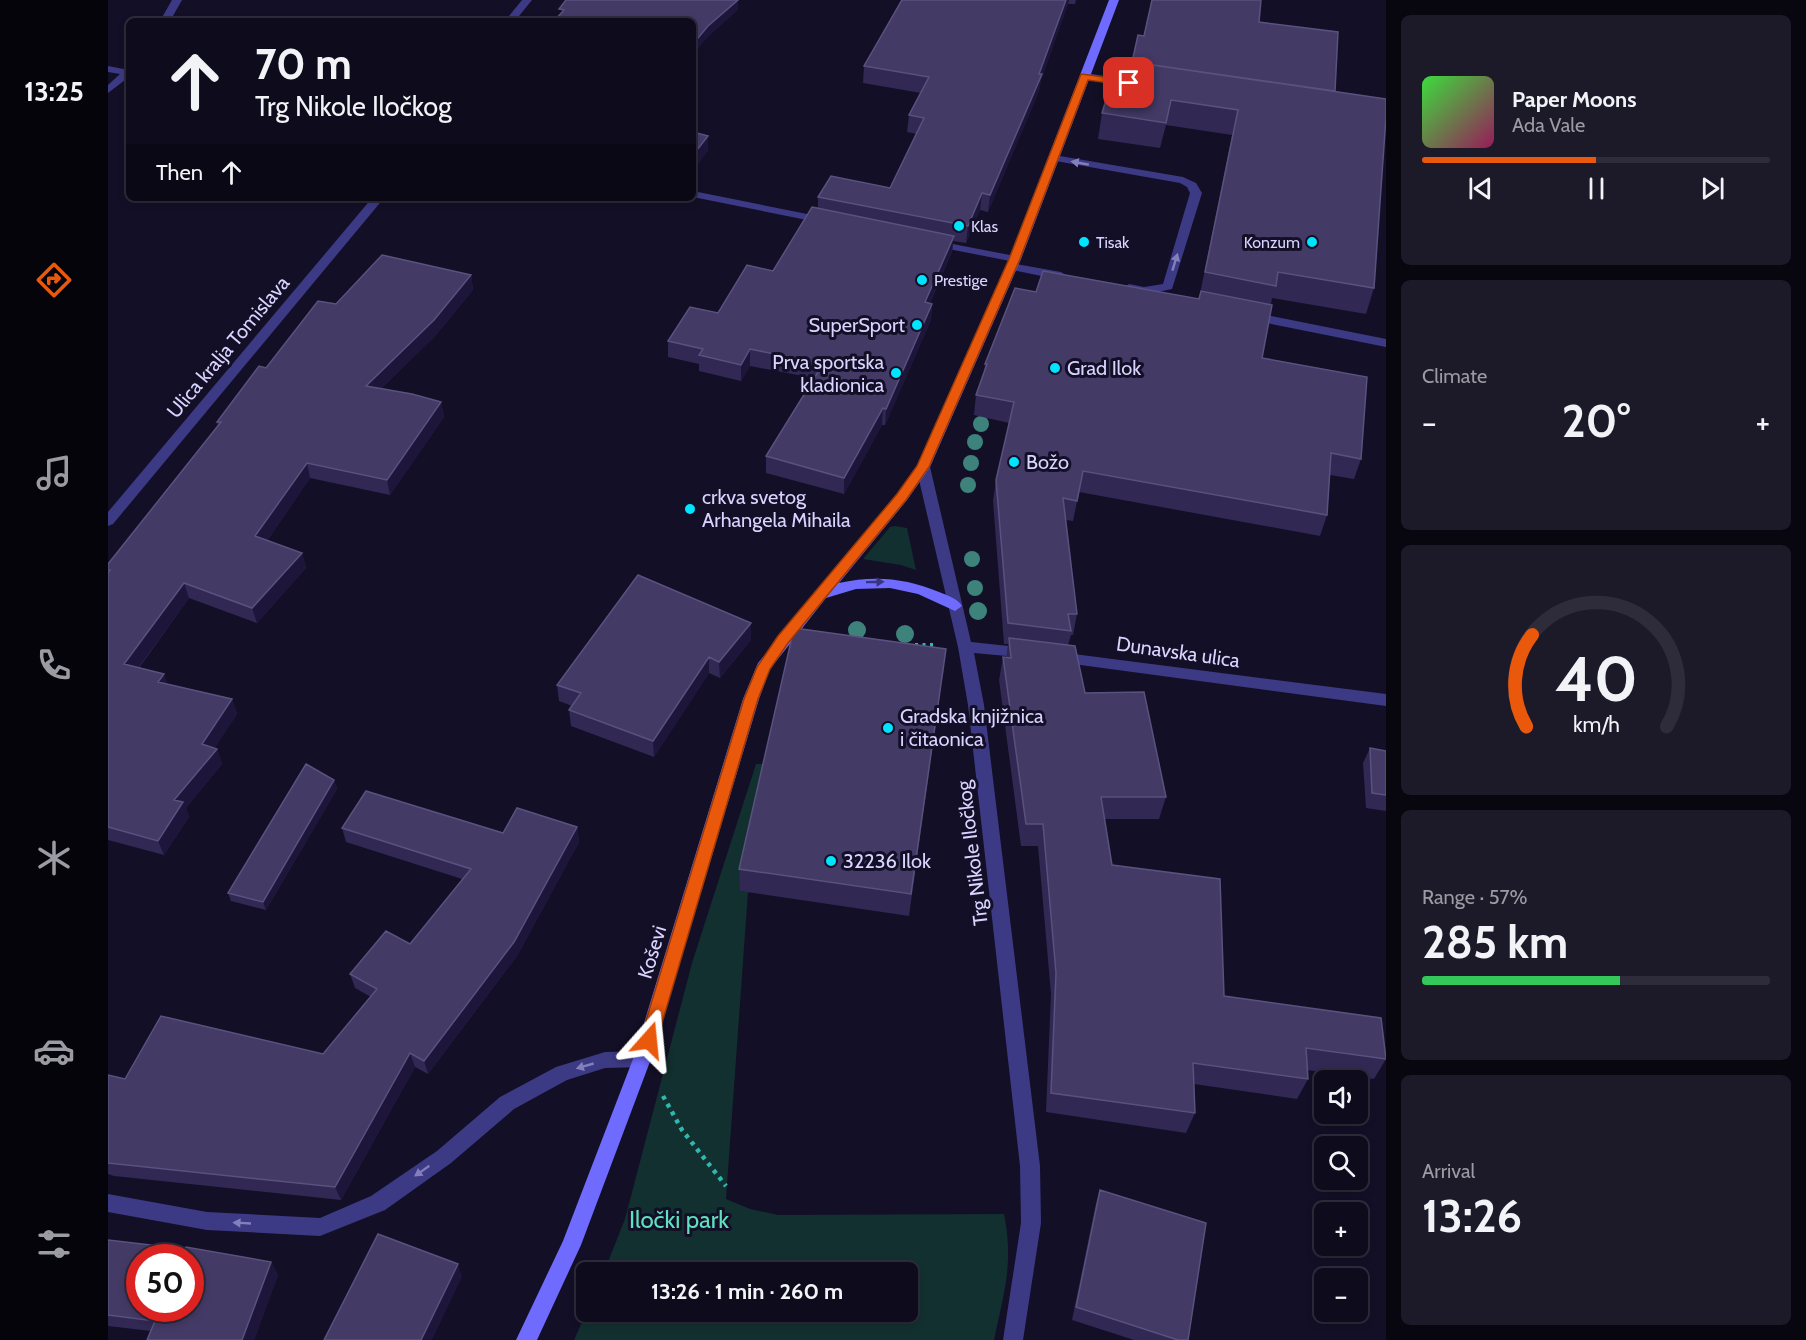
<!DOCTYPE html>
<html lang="en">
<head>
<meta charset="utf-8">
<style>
	body { margin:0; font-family:Cabin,sans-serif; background:#1c1929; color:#f1f3f6; height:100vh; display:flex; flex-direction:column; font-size:22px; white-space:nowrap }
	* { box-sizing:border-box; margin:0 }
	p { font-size:20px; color:#9b9ba3 }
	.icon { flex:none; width:33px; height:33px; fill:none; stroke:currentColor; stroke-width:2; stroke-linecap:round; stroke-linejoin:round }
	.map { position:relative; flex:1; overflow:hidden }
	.drawer { display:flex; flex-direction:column; gap:15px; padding:15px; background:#08060f; width:420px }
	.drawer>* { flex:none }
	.hud { position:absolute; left:18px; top:18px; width:570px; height:183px; border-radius:9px; box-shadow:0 3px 9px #0003,0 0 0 2px #2e2b3b; background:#0e0b1c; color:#f1f3f6; overflow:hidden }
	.buttons { position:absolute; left:1206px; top:1070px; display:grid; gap:12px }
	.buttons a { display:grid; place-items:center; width:54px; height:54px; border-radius:9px; background:#0e0b1c; box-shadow:0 3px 9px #0003,0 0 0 2px #2e2b3b; font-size:30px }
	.speed { position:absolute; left:18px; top:1244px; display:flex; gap:12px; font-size:30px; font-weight:700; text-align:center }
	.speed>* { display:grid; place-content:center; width:78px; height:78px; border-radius:50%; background:#0e0b1c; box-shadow:0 3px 9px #0003,0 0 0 2px #2e2b3b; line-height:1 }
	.speed .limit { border:9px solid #d22; background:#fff; color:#111 }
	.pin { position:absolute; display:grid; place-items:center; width:51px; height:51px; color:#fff; margin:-26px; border-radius:12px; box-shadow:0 3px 9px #0006 }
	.me { position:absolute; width:66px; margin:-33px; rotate:18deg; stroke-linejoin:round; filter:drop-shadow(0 0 4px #0008) }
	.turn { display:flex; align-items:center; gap:21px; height:126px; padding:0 30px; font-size:27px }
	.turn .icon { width:78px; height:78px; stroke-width:2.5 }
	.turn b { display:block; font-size:42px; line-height:51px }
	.then { display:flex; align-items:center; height:57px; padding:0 30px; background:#0003; gap:12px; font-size:22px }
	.big { font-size:45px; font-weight:800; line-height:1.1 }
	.drawer .widget { flex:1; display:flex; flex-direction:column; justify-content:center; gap:9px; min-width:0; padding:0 21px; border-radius:9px; background:#1c1929 }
	.drawer .dial { align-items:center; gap:0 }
	.dial svg { height:156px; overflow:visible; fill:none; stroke:#2e2b3b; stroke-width:7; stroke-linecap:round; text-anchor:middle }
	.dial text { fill:#f1f3f6; stroke:none }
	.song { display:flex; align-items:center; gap:18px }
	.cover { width:72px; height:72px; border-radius:9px; background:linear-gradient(135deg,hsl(120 70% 55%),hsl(330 70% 35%)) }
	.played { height:6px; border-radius:3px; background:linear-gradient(90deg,#ea580c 50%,#2e2b3b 50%) }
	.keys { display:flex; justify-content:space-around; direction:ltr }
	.heat { display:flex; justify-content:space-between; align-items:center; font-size:33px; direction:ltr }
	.charge { height:9px; border-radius:4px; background:linear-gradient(90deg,#34c759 57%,#2e2b3b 0) }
	.trip { position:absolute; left:468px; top:1262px; width:342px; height:60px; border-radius:9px; background:#0e0b1c; box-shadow:0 3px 9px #0003,0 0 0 2px #2e2b3b; font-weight:800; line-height:60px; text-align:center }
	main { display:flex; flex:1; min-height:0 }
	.tabs { display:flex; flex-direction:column; width:108px; justify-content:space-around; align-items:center; background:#06040b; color:#9b9ba3 }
	.tabs .icon { width:42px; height:42px }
	.tabs .active { color:#ea580c }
	.tabs b { font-size:27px; color:#f1f3f6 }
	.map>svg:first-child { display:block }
	.green { fill:#12302f }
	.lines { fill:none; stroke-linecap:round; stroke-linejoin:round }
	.path-far1 { stroke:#2fb8b0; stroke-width:4; stroke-dasharray:3 4.5; stroke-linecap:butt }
	.path { stroke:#2fb8b0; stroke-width:4.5; stroke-dasharray:4 5; stroke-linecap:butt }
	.lane { fill:#3d3a85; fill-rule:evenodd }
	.street { fill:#3d3a85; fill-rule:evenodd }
	.secondary { fill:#6f6bff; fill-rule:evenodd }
	.tree { fill:#3d827b }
	.wall { fill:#312854 }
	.shaded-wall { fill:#1d163a }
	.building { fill:#433a66; stroke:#5a527e; stroke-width:1.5; fill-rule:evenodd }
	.oneway { fill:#837fbc }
	.oneway2 { fill:#38347d }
	.route { fill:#ea580c; stroke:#983908; stroke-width:1.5 }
	.poi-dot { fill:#00e5ff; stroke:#130f26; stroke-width:2 }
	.labels { text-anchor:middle; stroke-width:6; stroke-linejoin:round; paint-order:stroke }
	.far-poi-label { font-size:16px; fill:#d9d4ff; stroke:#130f26; text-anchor:start }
	.poi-label { font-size:20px; fill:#d9d4ff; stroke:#130f26; text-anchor:start }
	.street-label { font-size:20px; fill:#d9d4ff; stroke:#130f26 }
	.near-park-label { font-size:24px; fill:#5fe0c0; stroke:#130f26 }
</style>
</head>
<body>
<main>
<nav class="tabs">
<b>13:25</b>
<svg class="icon active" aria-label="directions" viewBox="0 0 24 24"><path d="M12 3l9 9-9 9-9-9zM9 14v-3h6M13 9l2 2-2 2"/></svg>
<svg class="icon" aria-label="music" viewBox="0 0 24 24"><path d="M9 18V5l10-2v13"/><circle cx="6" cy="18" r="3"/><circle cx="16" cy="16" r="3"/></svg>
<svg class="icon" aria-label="phone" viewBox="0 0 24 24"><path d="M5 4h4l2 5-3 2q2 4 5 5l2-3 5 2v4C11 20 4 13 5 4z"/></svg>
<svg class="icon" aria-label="climate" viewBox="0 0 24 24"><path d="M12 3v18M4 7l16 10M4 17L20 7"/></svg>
<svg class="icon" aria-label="car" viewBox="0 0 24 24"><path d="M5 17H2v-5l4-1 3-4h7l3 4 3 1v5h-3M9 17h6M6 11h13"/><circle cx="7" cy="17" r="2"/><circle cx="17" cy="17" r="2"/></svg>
<svg class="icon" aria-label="filters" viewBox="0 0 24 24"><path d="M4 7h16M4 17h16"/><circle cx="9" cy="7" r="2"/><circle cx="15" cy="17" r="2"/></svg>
</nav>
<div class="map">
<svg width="1278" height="1340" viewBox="0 0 1278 1340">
	<rect width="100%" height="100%" fill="#130f26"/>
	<path class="green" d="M787,526L799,528L808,570L793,565L755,559L782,527Z
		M648,764H659L632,891L640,892L618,1199L642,1209L670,1215L896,1214C906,1263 896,1293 886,1340H466L479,1311H800V1272H496L517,1219L584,963Z"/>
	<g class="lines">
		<path class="path-far1" d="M807,645H827"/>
		<path class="path" d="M555,1096L574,1130L618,1186"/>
		<path class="lane" d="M64,0H74L62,21H52Z
			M946,155L1075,177L1088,183L1094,193L1064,289L1036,295L1017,291L1015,288L1021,284L1036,287L1055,284L1082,193L1079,187L1072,183L942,160L941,158Z
			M903,263L953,272L959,276L953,280L899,269L897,267Z
			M1143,312L1278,339V347L1139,319L1137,316Z"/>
		<path class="street" d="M414,0H424L407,21H397Z
			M0,66L21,70V77L0,93V85L12,74L0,72Z
			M977,73L1024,80L1029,83L1024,86L973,78V74Z
			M585,191L719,218L725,221L719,224L585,197Z
			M264,198H276L5,524L0,526V512Z
			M824,240L907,256L913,259L907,262L820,245V241Z
			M815,463L822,467L863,642L920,648L925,649L927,653L925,657L920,658L866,653L876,705L932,1166L933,1223L915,1340H895L913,1223L912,1166L860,705L850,647L808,467Z
			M950,652L1278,694V706L950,662L945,661L943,657L945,653Z
			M534,1051L540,1053L543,1059L540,1065L534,1067L497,1068L459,1080L406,1109L343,1163L277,1210L212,1236L99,1230L0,1212V1194L99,1212L212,1218L263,1196L329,1151L392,1097L448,1067L497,1052Z"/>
		<path class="secondary" d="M1001,0H1011L913,259L822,467L799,500L731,583C766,575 798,578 831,592C839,595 850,599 854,606L847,611L810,594L782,588L748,589L718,598L662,669L651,699L543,1059L473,1245L429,1340H408L455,1241L525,1059L635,699L650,663L789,494L809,466L901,259Z"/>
	</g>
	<g class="tree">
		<circle cx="873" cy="424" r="8"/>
		<circle cx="867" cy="442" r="8"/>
		<circle cx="863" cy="463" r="8"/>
		<circle cx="860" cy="485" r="8"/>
		<circle cx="864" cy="559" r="8"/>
		<circle cx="867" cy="588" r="8"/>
		<circle cx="870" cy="611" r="9"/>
		<circle cx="749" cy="630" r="9"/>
		<circle cx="797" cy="634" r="9"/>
	</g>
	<path class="wall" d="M793,0H968L967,4H960L933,80L931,91L880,212L872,210L858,243L845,241L844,252L822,303L824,304L823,320L777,425H774L736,494L658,473V456L706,378L642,366L633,381L591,371V364L560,357V341L610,313L665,271L710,208V197L782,188L809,134L799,132L801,115L813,93L755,83L756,66Z
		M1151,22L1227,92L1266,288L1258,314L1164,298L1154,358L1253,459L1246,479L1222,475L1219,515L1212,536L971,492L965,521L958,520L969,614L965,635H963L960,645L977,693L1058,797L1051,819H996L1004,865L1116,996L1278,1059L1266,1079L1199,1070L1200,1079L1189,1099L1086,1084L1087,1113L1078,1133L938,1112L943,994L930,846H913L891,680L895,657L898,658L900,644H896L885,501L888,480L901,423L866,415L868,395L876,373L877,364L928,292L1091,299L1124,135L1058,125L1052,148L990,139L994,113L1023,65L1036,36Z
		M363,275L365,290L328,335L274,388L333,402L336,417L282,495L202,478L159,541L194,553L198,568L149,623L81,598L31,668L60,684L124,699L129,714L106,749H109L114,764L78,808L81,817L56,855L0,840V564L110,426L109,422L158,368L228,304Z
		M643,640L612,678L601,673L546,757L463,726L461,710L464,706L451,701L449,685Z
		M838,649L801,916L632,891L631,869Z
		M1262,748L1278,751V811L1258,808L1255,763Z
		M226,780L229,789L158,910L123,901L120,893Z
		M469,827L471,842L409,956L320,1074L307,1067L233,1200L6,1176L0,1174V1075L17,1079L215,1054L263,997L247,988L242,974L302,944L354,879L238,842L234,828L395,833Z
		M992,1190L1080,1340H1026L964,1320L988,1203Z
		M0,1240L77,1249L163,1262L170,1275L146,1340H39L43,1331L0,1326Z"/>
	<path class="shaded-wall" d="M630,0V10L600,37L585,55V44L600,26Z
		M958,0H961L960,4L933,80L931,91L880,212L882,195L931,74Z
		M600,136V151L585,171V155Z
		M874,193L872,210L858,243L860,226Z
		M846,236L844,252L815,318L817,302Z
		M363,275L365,290L328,335L261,401L258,386Z
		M824,304L823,320L777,425L778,409Z
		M642,349V366L633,381V365Z
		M333,402L336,417L282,495L279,480Z
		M775,408L774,425L736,494V478Z
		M199,463L202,478L152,551L147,536Z
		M194,553L198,568L149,623L144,608Z
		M76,583L81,598L22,679L16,664Z
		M643,623V640L612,678L611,662Z
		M601,657V673L546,757L545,741Z
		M56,674L62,689L50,682Z
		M124,699L129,714L100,759L94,744Z
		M109,749L114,764L78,808L81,817L56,855L50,841L66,800Z
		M226,780L229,789L158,910L155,902Z
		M469,827L471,842L409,956L320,1074L316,1061Z
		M302,1053L307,1067L233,1200L227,1187Z
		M163,1262L170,1275L146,1340H134Z
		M350,1264L354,1277L324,1340H313Z"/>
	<path class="building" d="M458,0H630L600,26L585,44V21H446L456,10L451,9Z
		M794,0H958L931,74H934L882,195L874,193L860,226L710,197L723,176L782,188L816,118L801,115L821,77L756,66Z
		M1044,0H1153L1151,22L1230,32L1227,91L1024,62L1030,35L1036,36Z
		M1024,62L1278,99V117L1266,288L1170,272L1168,286L1097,272L1130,110L1063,100L1058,123L994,113L1008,67L1023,65Z
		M585,132L600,136L585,155Z
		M704,207L846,236L817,302L824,304L778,409L775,408L736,478L658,456L715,364L642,349L633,365L591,355L595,349L560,341L582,307L610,313L639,265L665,271Z
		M274,255L363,275L326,320L258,386L304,394L333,402L279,480L199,463L147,536L194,553L144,608L76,583L16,664L56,674L50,682L124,699L94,744L109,749L66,800L75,802L50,841L0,827V573L2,570H0V564L113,422H109L151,366L158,368L210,301L228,304Z
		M935,271L1091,299L1093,291L1164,305L1154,358L1259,377L1253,459L1223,453L1219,515L975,471L969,501L955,498L969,614H960L963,631L900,623L888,480L906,402L868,395L879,364H877L907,288L928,292Z
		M530,575L643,623L611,662L601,657L545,741L461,710L473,693L449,685Z
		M686,628L838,649L803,894L631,869Z
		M901,638L967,646L977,693L1036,692L1058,797H993L1004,865L1112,879L1116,996L1273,1018L1278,1059L1198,1048L1200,1079L1085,1063L1087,1113L943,1093L948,973L935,824H918L895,657L903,658Z
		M1262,748L1278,751V795L1264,793Z
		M198,764L226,780L155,902L120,893Z
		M258,791L395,833L409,808L469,827L406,942L316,1061L302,1053L227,1187L0,1163V1075L17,1079L53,1016L215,1054L269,989L242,974L278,931L302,944L363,869L234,828Z
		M992,1190L1098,1223L1080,1340H1070L968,1307Z
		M270,1234L350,1264L313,1340H216Z
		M0,1240L77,1249L78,1247L163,1262L134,1340H39L47,1321L0,1315ZM32,1257H82V1308H32Z"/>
	<defs><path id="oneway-solid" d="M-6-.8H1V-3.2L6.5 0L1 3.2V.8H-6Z" transform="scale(1.5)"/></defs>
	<g class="oneway">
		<use href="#oneway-solid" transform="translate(972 163) rotate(-170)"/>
		<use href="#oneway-solid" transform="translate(1067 262) rotate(-73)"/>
		<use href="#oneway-solid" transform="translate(477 1066) rotate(164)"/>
		<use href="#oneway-solid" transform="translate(314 1171) rotate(145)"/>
		<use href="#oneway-solid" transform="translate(134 1223) rotate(-177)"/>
	</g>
	<use class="oneway2" href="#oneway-solid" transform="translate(767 582) rotate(-1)"/>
	<path class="route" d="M973,74L1021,80L1026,83L1021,86L980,80L912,259L821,467L798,500L680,643L662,669L650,699L549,1040L546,1045L541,1047L535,1045L532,1040L636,699L649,667L670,636L789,494L809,466L901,259Z"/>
	<g class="poi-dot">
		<circle cx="851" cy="226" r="6"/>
		<circle cx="976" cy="242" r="6"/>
		<circle cx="1204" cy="242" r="6"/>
		<circle cx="814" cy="280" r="6"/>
		<circle cx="809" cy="325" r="6"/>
		<circle cx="947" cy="368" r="6"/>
		<circle cx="788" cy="373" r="6"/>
		<circle cx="906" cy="462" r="6"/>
		<circle cx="582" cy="509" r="6"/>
		<circle cx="780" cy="728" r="6"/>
		<circle cx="723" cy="861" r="6"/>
	</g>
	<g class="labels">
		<g class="far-poi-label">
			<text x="863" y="232">Klas</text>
			<text x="988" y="248">Tisak</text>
			<text x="1192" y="248" text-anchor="end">Konzum</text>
			<text x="826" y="286">Prestige</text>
		</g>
		<g class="poi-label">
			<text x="797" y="332" text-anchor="end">SuperSport</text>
			<text x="776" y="369" text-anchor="end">Prva sportska<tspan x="776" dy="23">kladionica</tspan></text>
			<text x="959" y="375">Grad Ilok</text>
			<text x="918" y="469">Božo</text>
			<text x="594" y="504">crkva svetog<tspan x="594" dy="23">Arhangela Mihaila</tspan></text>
			<text x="792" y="723">Gradska knjižnica<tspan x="792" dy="23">i čitaonica</tspan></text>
			<text x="735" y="868">32236 Ilok</text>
		</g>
		<g class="street-label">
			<text transform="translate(120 347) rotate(-50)" y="7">Ulica kralja Tomislava</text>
			<text transform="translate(1070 652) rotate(8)" y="7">Dunavska ulica</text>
			<text transform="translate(864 853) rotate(-97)" y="7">Trg Nikole Iločkog</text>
			<text transform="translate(544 952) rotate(-73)" y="7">Koševi</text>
		</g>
		<g class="near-park-label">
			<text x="571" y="1228">Iločki park</text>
		</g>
	</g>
</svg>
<div class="buttons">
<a><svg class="icon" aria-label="sound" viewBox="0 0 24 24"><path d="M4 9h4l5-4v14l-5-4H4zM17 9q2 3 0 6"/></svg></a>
<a><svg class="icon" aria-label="search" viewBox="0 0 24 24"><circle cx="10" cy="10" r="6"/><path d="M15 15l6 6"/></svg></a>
<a>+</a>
<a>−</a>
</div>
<div class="speed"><div class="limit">50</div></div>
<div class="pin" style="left:1021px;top:83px;background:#d93025"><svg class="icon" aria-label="arrive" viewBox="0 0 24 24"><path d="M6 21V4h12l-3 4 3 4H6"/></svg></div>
<svg class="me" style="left:541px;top:1040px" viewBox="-20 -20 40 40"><path d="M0-17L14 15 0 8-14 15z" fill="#ea580c" stroke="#fff" stroke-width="4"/></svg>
<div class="trip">13:26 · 1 min · 260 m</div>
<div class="hud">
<div class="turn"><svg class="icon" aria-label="ahead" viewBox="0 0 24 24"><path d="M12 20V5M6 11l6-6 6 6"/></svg><div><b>70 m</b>Trg Nikole Iločkog</div></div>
<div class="then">Then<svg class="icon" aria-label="ahead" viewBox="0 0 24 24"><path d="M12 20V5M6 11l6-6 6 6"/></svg></div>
</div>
</div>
<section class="drawer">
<div class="widget">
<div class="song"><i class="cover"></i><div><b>Paper Moons</b><p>Ada Vale</p></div></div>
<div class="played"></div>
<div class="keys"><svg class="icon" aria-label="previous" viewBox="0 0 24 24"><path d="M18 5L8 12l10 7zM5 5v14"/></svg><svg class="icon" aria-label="pause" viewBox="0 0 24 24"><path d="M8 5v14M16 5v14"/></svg><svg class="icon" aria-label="next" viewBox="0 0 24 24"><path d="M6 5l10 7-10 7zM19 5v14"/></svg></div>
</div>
<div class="widget"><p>Climate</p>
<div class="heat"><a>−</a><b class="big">20°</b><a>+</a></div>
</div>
<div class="widget dial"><svg viewBox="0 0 100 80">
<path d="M14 69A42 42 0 1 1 86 69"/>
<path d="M14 69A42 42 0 0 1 17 22" stroke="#ea580c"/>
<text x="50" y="56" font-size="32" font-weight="700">40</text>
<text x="50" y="72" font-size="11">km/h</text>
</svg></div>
<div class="widget"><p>Range · 57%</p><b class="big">285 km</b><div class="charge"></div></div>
<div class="widget"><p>Arrival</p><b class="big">13:26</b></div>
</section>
</main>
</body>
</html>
